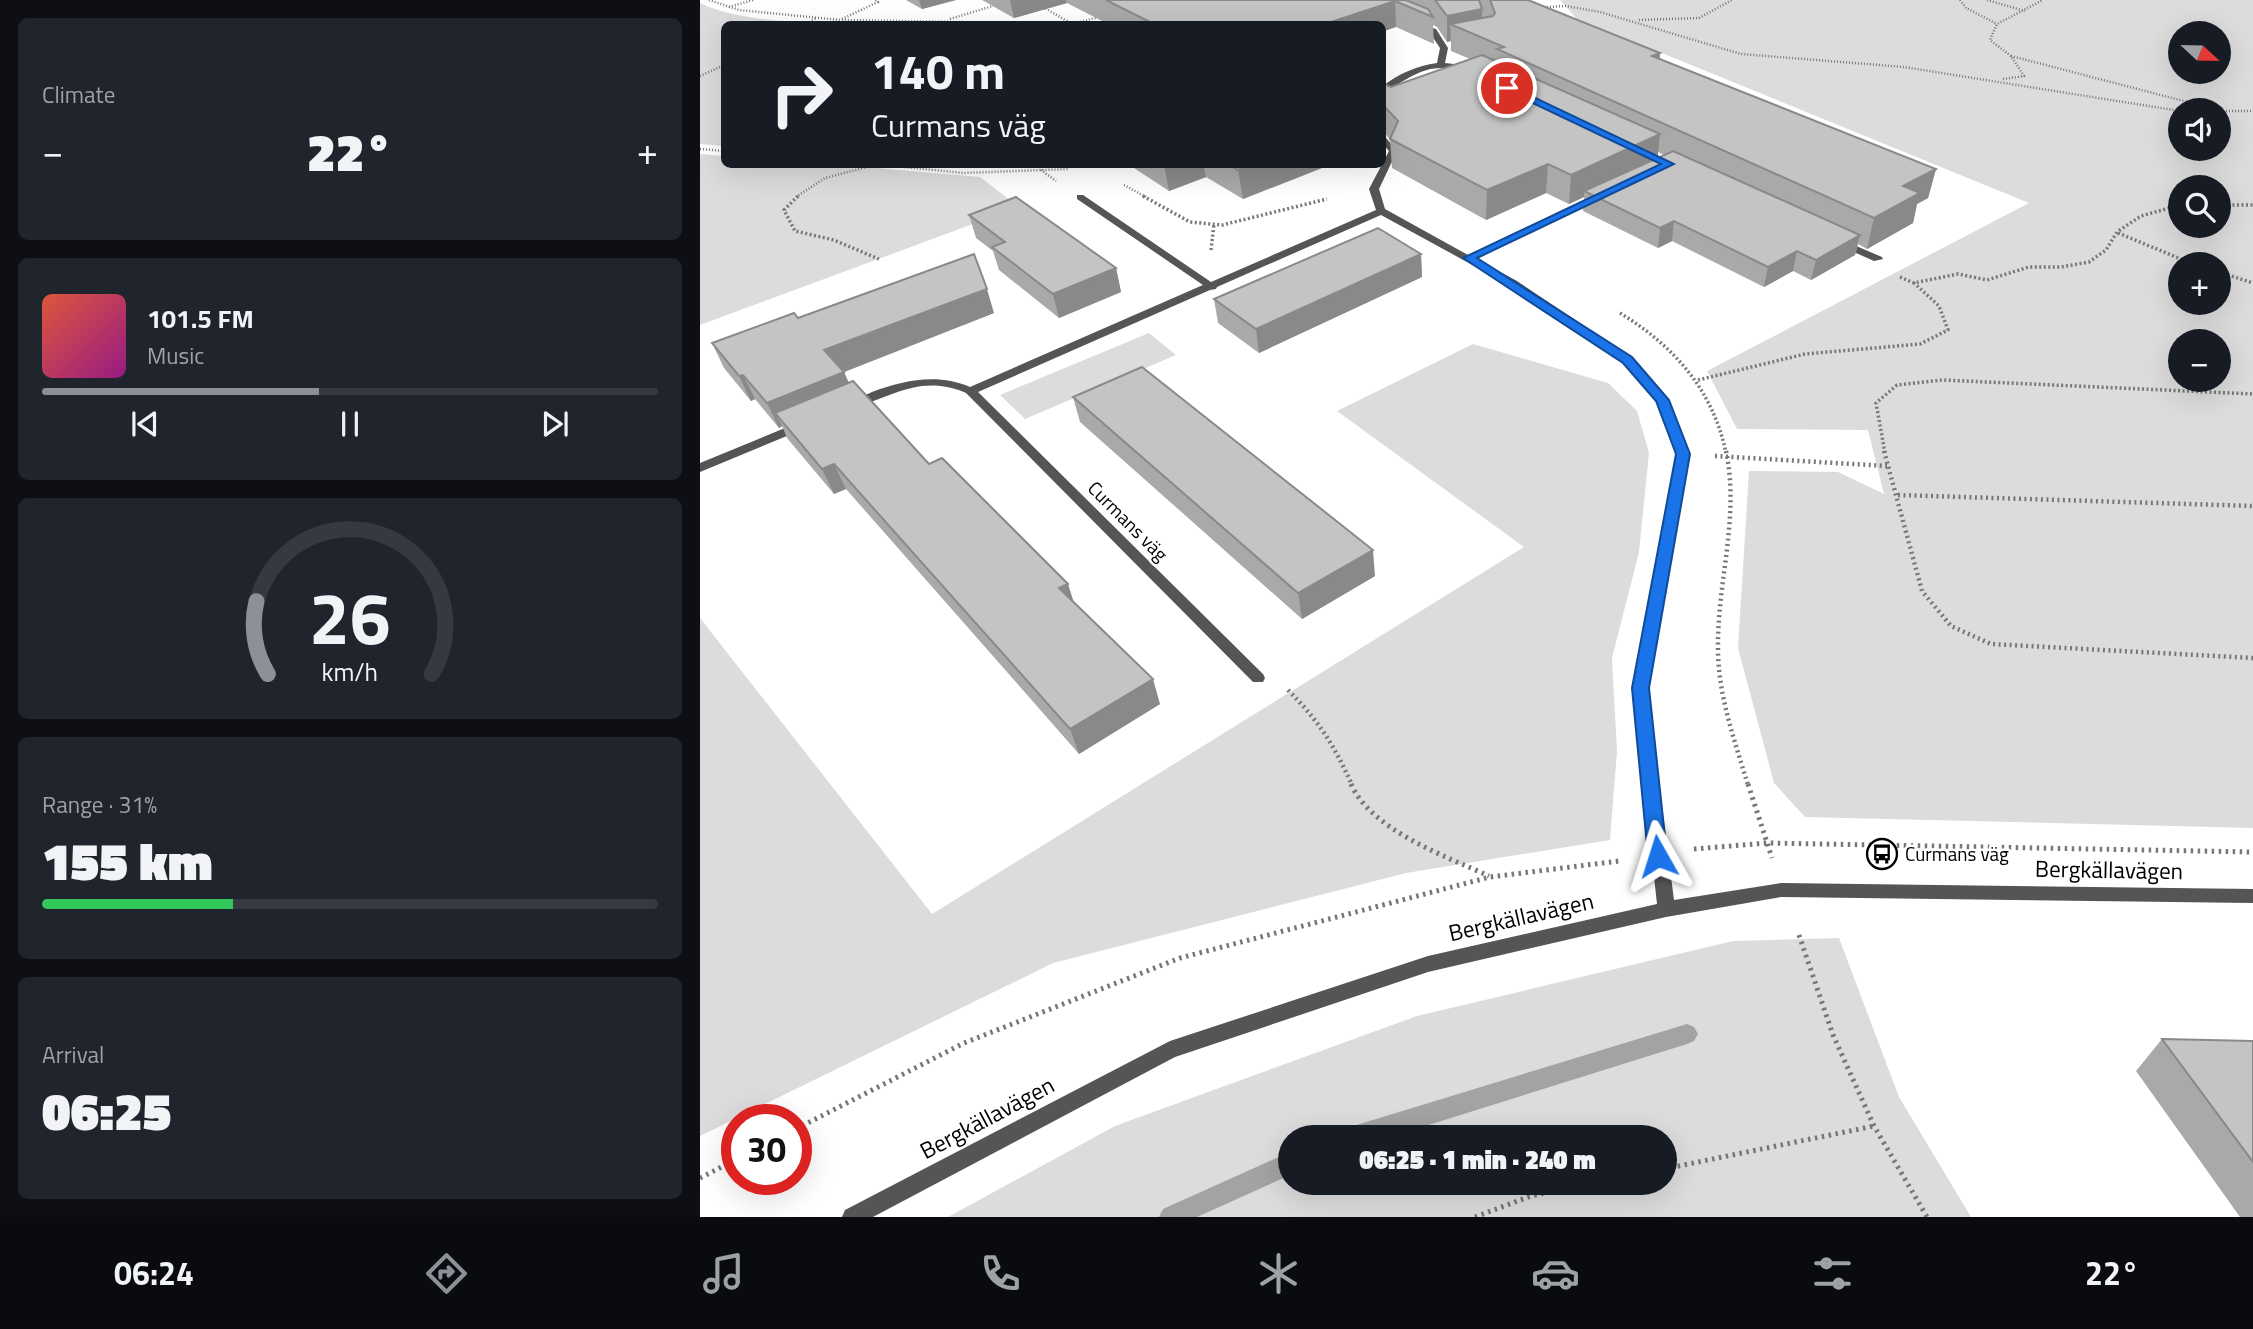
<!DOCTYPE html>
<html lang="en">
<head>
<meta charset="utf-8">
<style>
	body { margin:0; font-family:"Titillium Web",sans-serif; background:#20242c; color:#f1f3f6; height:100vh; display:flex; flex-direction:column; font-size:26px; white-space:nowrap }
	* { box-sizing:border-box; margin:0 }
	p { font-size:23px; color:#9ea1a6 }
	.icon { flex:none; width:38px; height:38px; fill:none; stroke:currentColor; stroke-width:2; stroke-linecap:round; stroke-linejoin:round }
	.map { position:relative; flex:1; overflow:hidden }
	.details { display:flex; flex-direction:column; gap:18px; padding:18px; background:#0d0f14; width:700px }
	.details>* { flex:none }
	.top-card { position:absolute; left:21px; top:21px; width:665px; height:147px; border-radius:10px; box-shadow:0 7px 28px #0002; background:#171b24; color:#f1f3f6; overflow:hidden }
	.needle { width:46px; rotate:112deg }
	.buttons { position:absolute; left:1468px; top:21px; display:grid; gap:14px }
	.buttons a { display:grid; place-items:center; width:63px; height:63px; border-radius:50%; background:#171b24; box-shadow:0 7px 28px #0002; font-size:35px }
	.speed { position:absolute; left:21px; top:1104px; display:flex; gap:14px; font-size:35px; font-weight:700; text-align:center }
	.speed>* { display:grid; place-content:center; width:91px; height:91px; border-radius:50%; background:#171b24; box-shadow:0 7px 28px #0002; line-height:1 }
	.speed .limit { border:10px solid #d22; background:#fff; color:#111 }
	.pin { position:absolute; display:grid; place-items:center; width:60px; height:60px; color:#fff; margin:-30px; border:4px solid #fff; border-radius:50%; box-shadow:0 2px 7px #0007 }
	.me { position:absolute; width:77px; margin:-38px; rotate:354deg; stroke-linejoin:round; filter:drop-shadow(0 0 5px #0008) }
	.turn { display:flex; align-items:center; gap:24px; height:147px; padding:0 35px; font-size:32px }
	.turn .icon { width:91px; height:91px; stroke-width:2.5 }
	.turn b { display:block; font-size:49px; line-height:60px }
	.big { font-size:52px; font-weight:800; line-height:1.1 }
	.details .tile { flex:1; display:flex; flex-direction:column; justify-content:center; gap:10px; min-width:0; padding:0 24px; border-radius:10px; background:#20242c }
	.details .dial { align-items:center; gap:0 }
	.dial svg { height:182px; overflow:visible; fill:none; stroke:#363941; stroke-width:7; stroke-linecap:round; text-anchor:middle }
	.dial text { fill:#f1f3f6; stroke:none }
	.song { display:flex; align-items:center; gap:21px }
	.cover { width:84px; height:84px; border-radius:10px; background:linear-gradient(135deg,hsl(10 70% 55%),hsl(310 70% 35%)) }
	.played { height:7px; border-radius:4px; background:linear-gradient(90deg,#8c9099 45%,#363941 45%) }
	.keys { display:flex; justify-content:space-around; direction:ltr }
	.heat { display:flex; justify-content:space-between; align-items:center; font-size:38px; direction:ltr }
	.charge { height:10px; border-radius:5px; background:linear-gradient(90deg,#34c759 31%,#363941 0) }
	.trip { position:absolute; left:578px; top:1125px; width:399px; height:70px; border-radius:35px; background:#171b24; box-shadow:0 7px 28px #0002; font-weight:800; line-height:70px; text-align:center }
	.tabs { display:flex; height:112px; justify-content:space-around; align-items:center; background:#090b0e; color:#9ea1a6 }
	.tabs .icon { width:49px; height:49px }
	.tabs .active { color:#8c9099 }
	.tabs b { font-size:32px; color:#f1f3f6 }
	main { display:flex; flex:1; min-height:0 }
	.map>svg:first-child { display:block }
	.green { fill:#dcdcdc; fill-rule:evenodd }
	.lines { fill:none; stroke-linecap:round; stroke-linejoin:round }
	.stream { fill:#a3a3a3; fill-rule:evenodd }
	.path-far3 { stroke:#777; stroke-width:2.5; stroke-dasharray:1 2; stroke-linecap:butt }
	.path-far2 { stroke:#777; stroke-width:3.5; stroke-dasharray:2 2.5; stroke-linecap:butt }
	.path-far1 { stroke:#777; stroke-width:4.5; stroke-dasharray:2 3.5; stroke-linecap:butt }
	.path { stroke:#777; stroke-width:5; stroke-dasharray:2.5 4.5; stroke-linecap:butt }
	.street { fill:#555; fill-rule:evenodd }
	.wall { fill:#a9a9a9; fill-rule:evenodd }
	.shaded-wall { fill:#898989 }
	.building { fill:#c4c4c4; stroke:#898989; stroke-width:2 }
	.route { fill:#1a73e8; stroke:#114b97; stroke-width:2 }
	.labels { text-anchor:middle; stroke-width:5; stroke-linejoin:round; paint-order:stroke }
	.street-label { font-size:19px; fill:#000; stroke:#fff }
	.poi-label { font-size:19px; fill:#000; stroke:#fff; text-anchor:start }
	.near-street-label { font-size:23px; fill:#000; stroke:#fff }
</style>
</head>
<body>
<main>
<section class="details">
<div class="tile"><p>Climate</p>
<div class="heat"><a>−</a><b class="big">22°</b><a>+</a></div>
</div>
<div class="tile">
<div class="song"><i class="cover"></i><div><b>101.5 FM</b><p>Music</p></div></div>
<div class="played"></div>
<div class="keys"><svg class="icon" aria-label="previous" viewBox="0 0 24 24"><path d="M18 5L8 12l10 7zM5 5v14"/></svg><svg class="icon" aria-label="pause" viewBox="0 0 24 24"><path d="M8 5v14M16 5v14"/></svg><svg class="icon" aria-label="next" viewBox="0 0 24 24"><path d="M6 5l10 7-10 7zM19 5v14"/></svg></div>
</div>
<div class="tile dial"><svg viewBox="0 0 100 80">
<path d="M14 69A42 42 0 1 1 86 69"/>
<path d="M14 69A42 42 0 0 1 9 37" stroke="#8c9099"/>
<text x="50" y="56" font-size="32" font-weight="700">26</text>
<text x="50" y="72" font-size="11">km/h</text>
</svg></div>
<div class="tile"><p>Range · 31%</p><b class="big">155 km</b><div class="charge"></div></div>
<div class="tile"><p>Arrival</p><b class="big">06:25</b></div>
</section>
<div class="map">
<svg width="1553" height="1217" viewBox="0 0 1553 1217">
	<rect width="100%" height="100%" fill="#fff"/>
	<path class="green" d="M860,0H1553V828L1105,817L1074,783L1038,648L1049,471L1138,472L1184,494L1168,430L1037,429L1007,371L1329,203L876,18ZM1480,33H1519V72H1480ZM1480,110H1519V149H1480ZM1480,187H1519V226H1480ZM1480,264H1519V303H1480ZM1480,341H1519V380H1480Z
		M0,3C51,26 115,21 170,24H24V146L0,144Z
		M0,154L24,156V164L141,165L280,177L319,207L0,325Z
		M449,333L476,355L325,419L300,395Z
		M773,344L908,383L937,411L949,453L939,552L912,658L917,751L910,840L706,873L353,963L0,1136V618L232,914L824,547L637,411Z
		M1139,938L1199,1097L1271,1217H248L415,1126L717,1016L1033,941ZM590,1138H964V1183H590Z"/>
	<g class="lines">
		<path class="stream" d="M987,1024L994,1027L998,1034L994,1041L987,1044L687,1138H639L642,1130L650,1127Z
			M590,1152V1175L497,1217H459L463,1209Z"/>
		<path class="path-far3" d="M9,0L39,10L140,20L373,24
			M1260,0L1266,8L1297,24
			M1287,0L1325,11
			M29,7L53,0
			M343,7L372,24L399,17
			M847,7L866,6L900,12L1041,54L1204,67L1480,111
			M142,19L178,2L175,0
			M250,19L296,5
			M939,20L999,18L1032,0
			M107,24L116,18
			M1311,56L1522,111
			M0,76L24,65
			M1303,79L1324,76L1311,56L1290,40L1297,24L1343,0
			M1520,111H1553
			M0,149L24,151
			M175,164L263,173L369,169
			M341,170L356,181
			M424,185L446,197
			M96,197L125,178L175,165"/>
		<path class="path-far2" d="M98,196L84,210L95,231L134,240L179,259
			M443,196L490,222L522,225L627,199
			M1519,205H1553
			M1418,233L1493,264
			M511,250L514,224
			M1519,272L1553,283
			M1200,277L1214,283L1258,274L1287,280L1329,267H1361L1389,262L1406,250L1417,232L1441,216L1480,205
			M920,313C974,346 1013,390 1026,453
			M998,380L1105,354L1220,344L1248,330L1239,306L1214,283
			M1185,453L1176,403L1197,385L1243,380L1553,394"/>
		<path class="path-far1" d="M1026,451C1040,517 1017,583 1018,649C1018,695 1035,742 1048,785
			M1184,451L1222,591L1251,626L1291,644L1553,658
			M1015,456L1187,466
			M1198,495L1553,506
			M588,690C619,721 634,745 652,785"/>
		<path class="path" d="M651,784C671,830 745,856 789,876
			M1048,784L1072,858
			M994,849L1067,843L1553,852
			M1099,935L1133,1035L1174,1126L1227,1217
			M96,1129L264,1043L480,958L790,877L919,861
			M964,1169L1174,1126
			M0,1178L37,1159
			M775,1217L831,1196L893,1183"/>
		<path class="street" d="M715,23L736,29L748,48L745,63L763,65L775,71L771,73C727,60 718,74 682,93V87C699,73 717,66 737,63L740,48L730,33L715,27Z
			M682,133L697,151L679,189L685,209L768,255L895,195L903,197L776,259L817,281L932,358L969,400L989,454L947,688L974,900L1081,883L1553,889V903L1081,897L966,917L728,972L475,1057L173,1217H142L145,1210L470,1041L728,956L957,904L933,688L977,454L957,401L924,362L809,285L681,215L517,287L516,289L510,290L278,392L563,674L565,678L563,682H553L266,393C222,374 194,396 153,408L147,404C154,398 164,396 172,392C204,380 238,373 270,387L503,285L377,199V195H383L511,282L676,210L669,189L689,151L682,143Z
			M1142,240L1182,257L1183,259L1174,261L1138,245L1137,243Z
			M102,421L106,422L108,425L106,428L0,472V463Z"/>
	</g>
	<path class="wall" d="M206,0H256L222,9Z
		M282,0H828L960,53V59L1236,169L1228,198L1217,204L1213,223L1167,249L1158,244L1155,255L1111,280L1093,271L1064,287L972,241L958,248L883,211L884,197L869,204L846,193L786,220L692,168L690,140L685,133L686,151L682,158V83L691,87L770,59L751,51V41L747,42L737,27L733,25L734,44L696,27L682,24H408L367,3L314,18ZM958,152L964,155L957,158Z
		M428,164H632L543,199L506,177L469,191Z
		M269,215L416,268L421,292L359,318L299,270L293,251L276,238Z
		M721,254L722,277L559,353L518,323L514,299Z
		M294,313L144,372L149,383L229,464L373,602L460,704L379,754L146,489L134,494L87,438L82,426L79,428L55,399L51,401L24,368L12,343L98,318Z
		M373,397L675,576L602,619L380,422Z
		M1462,1039L1553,1041V1217H1540L1436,1071Z"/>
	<path class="shaded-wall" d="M219,0H256L222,9Z
		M310,0H366L367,3L314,18Z
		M695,1L696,27L682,32V24H625Z
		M782,9V35L750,24L751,41L747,42V16Z
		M960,53L957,80L952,56Z
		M684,123L686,151L682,158V126Z
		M960,134L957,163L884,191V197L869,204L871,175Z
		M464,164H503L506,177L469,191Z
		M552,164H632L543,199L538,170Z
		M848,164L846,193L786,220L787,190Z
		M1236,169L1228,198L1217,204L1213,223L1167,249L1174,218L1203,186Z
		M974,221L972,241L958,248L960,228Z
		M1160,235L1155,255L1111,280L1116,260Z
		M1097,251L1093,271L1064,287L1068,267Z
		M721,254L722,277L559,353L556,329Z
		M416,268L421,292L359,318L353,294Z
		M287,289L294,313L144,372L154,396L75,413L82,426L79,428L67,403L124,350Z
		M43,375L55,399L51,401L39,376Z
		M134,464L146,489L134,494L122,469Z
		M673,550L675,576L602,619L598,593Z
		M368,584L376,609L359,588Z
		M453,679L460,704L379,754L370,729Z"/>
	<path class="building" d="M406,0H706L728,9L733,17L695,1L625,24H454Z
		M735,0H779L782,9L747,16Z
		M790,0H828L960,53L952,56L1236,169L1203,186L1220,193L1174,218L797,49L804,47L750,24L793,16L795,13Z
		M782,55L960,134L871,175L848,164L787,190L690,139L698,121L682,104V83L691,87Z
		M973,151L1160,235L1116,260L1097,251L1068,267L974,221L960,228L884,191Z
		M529,164H552L538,170Z
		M316,197L416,268L353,294L292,247L305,242L269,215Z
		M678,228L721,254L556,329L514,299Z
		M274,254L287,289L124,350L144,372L67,403L43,375L39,376L12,343L94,313L98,318Z
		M442,367L673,550L598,593L373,397Z
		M153,381L229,464L242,458L368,584L359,588L453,679L370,729L134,464L122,469L75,413Z
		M1462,1039L1553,1041V1162Z"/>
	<path class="route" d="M803,86H810L974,164L777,258L932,357L969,400L990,454L949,688L967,856L965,861H951L948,856L932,688L976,454L956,401L923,363L763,258L961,164L803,89Z"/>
	<defs>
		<g id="bus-ring" transform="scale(1.575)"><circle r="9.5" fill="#fff" stroke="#000" stroke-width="1.5"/><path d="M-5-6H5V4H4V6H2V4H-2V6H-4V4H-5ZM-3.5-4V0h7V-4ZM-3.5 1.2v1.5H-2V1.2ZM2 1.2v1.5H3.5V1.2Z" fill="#000"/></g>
	</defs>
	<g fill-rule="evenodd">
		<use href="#bus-ring" x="1182" y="854"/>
	</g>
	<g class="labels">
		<g class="street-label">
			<text transform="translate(428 521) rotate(45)" y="7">Curmans väg</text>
		</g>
		<g class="poi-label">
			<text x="1205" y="861">Curmans väg</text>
		</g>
		<g class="near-street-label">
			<text transform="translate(1409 870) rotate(1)" y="8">Bergkällavägen</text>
			<text transform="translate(821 917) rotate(-13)" y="8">Bergkällavägen</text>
			<text transform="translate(287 1118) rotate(-28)" y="8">Bergkällavägen</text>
		</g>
	</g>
</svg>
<div class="buttons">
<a><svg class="needle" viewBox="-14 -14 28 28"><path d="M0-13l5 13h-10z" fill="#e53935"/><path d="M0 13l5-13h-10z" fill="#9ea1a6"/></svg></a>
<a><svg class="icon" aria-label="sound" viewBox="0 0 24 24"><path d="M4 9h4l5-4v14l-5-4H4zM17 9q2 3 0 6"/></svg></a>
<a><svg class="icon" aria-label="search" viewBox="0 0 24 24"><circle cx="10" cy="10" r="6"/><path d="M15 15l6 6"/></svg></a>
<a>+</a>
<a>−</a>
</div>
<div class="speed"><div class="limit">30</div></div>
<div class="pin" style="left:807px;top:88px;background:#d93025"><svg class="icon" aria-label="arrive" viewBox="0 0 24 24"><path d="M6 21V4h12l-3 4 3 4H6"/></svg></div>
<svg class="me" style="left:958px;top:856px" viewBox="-20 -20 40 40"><path d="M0-17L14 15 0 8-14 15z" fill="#1a73e8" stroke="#fff" stroke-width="4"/></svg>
<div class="trip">06:25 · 1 min · 240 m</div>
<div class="top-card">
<div class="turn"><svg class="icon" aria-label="right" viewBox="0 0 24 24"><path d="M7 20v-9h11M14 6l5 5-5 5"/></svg><div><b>140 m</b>Curmans väg</div></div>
</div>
</div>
</main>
<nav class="tabs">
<b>06:24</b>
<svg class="icon active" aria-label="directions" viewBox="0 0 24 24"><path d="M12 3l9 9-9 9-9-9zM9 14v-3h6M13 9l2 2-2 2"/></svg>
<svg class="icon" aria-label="music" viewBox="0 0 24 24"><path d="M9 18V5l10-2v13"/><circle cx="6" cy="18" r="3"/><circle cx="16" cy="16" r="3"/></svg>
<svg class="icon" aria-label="phone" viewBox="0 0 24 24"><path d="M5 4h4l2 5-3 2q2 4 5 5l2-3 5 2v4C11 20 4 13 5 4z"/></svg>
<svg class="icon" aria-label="climate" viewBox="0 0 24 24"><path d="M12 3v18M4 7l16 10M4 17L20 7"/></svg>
<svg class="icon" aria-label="car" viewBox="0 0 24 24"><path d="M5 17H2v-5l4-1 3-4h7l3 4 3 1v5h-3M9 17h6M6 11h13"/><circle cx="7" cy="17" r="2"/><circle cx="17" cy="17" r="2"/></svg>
<svg class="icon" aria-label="filters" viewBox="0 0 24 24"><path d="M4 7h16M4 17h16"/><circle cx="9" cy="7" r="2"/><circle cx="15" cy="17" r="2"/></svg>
<b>22°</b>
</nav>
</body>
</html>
